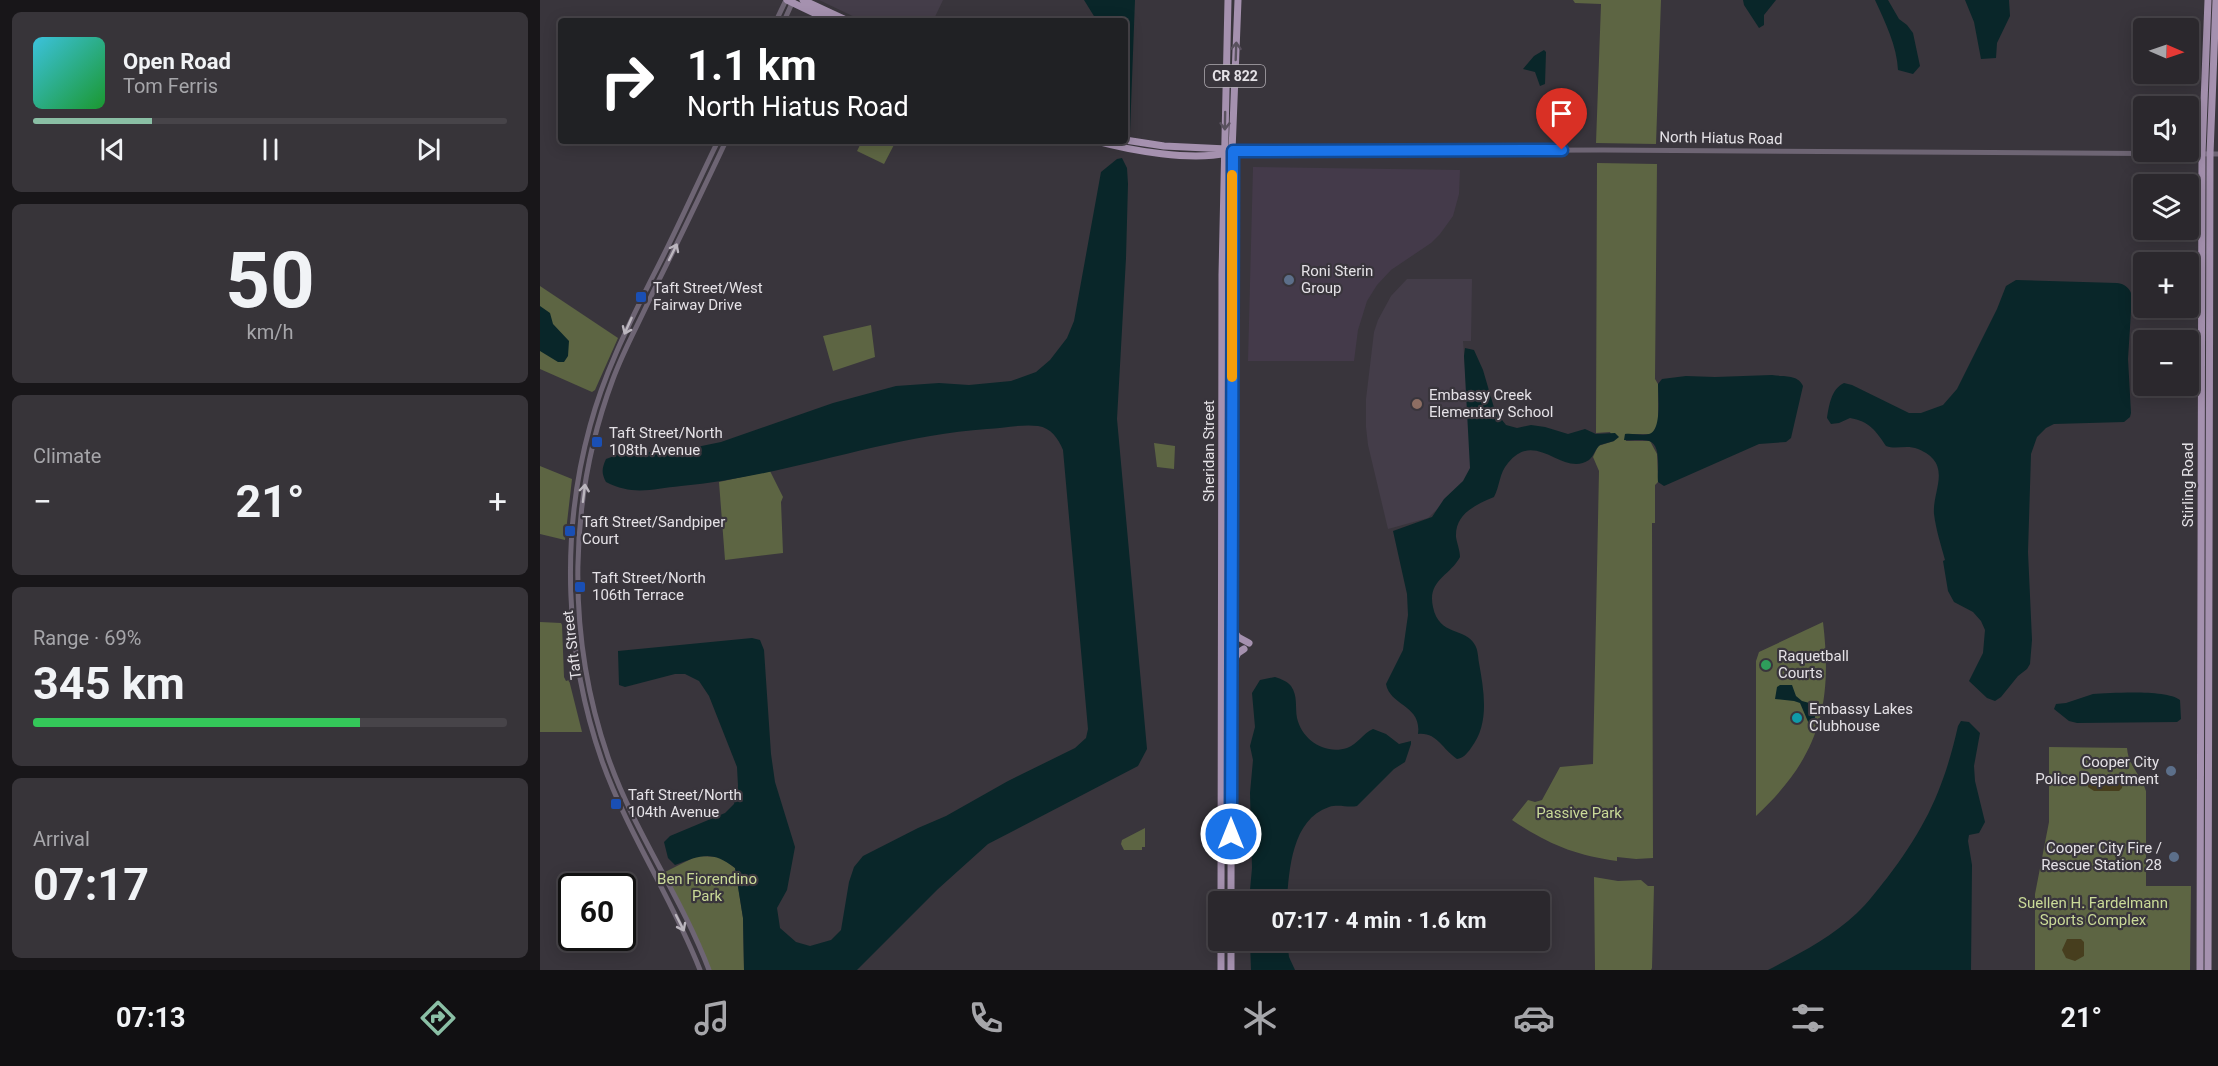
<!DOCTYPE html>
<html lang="en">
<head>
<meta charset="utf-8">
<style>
	body { margin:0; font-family:Roboto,sans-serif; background:#373439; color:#f1f3f6; height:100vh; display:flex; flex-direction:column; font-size:22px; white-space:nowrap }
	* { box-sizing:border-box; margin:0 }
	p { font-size:20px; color:#a6a6aa }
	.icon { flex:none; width:33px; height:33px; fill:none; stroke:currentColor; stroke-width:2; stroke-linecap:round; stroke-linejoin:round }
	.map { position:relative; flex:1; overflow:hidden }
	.drawer { display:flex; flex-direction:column; gap:12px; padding:12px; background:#181619; width:540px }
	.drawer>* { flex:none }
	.top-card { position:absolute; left:18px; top:18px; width:570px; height:126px; border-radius:6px; box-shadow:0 3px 15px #0003,0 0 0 2px #474449; background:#202124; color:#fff; overflow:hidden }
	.needle { width:39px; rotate:92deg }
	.fabs { position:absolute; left:1593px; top:18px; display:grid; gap:12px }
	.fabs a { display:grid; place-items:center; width:66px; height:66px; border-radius:6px; background:#2b282d; box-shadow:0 3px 15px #0003,0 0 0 2px #474449; font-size:30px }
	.speed { position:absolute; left:18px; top:873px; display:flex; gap:12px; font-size:30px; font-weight:700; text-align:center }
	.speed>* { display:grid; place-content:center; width:78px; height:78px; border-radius:50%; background:#2b282d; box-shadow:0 3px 15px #0003,0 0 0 2px #474449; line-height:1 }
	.speed .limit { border:3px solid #111; border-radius:9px; background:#fff; color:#111 }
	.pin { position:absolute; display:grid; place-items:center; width:51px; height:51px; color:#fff; margin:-62px -26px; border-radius:50% 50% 50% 0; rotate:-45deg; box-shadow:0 0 6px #0007 }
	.pin .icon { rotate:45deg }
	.me { position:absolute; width:66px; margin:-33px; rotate:0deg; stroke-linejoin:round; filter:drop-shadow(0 0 4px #0008) }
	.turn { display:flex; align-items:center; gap:21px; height:126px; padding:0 30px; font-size:27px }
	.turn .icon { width:78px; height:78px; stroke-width:2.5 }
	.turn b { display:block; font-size:42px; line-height:51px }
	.big { font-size:45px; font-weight:700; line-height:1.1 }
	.drawer .widget { flex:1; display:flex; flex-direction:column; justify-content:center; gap:9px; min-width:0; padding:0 21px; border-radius:9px; background:#373439 }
	.drawer .dial { align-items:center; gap:0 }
	.dial b { font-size:78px; line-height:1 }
	.song { display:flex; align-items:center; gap:18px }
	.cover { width:72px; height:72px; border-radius:9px; background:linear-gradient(135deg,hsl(190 70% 55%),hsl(130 70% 35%)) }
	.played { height:6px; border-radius:3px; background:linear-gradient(90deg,#8abfa5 25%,#474449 25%) }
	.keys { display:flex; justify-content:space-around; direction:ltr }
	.heat { display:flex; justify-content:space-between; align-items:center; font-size:33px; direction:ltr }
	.charge { height:9px; border-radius:4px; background:linear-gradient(90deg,#34c759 69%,#474449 0) }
	.trip { position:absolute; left:668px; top:891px; width:342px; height:60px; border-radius:6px; background:#2b282d; box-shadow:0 3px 15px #0003,0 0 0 2px #474449; font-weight:700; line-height:60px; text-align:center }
	.tabs { display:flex; height:96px; justify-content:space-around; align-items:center; background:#111012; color:#a6a6aa }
	.tabs .icon { width:42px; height:42px }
	.tabs .on { color:#8abfa5 }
	.tabs b { font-size:27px; color:#f1f3f6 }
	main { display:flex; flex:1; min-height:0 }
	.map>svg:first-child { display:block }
	.commercial { fill:#443a4a }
	.built { fill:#443d49 }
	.green { fill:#5d6543 }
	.sand { fill:#473e1e }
	.water { fill:#092629 }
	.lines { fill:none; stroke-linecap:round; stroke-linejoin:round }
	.minor { stroke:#6e6574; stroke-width:5 }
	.major { stroke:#a591af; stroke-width:7 }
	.oneway { stroke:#59515e }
	.oneway2 { stroke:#bbb6be }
	.route-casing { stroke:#114b97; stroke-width:15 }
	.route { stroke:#1a73e8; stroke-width:10 }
	.slow { stroke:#f59e0b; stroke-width:10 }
	.service-dot { fill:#5c6f8a; stroke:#39353c; stroke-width:2 }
	.transit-dot { fill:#1a4fb4; stroke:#39353c; stroke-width:2 }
	.education-dot { fill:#8d6e63; stroke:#39353c; stroke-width:2 }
	.leisure-dot { fill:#2e9e5b; stroke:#39353c; stroke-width:2 }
	.culture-dot { fill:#0f9aa8; stroke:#39353c; stroke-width:2 }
	.labels { text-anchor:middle; stroke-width:4.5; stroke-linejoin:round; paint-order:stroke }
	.shield { fill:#39353c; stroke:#b1adb3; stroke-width:1.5 }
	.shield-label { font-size:14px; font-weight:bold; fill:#e4e1e6 }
	.street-label { font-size:15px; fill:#e4e1e6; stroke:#39353c }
	.poi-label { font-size:15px; fill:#e4e1e6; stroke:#39353c; text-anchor:start }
	.park-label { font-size:15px; fill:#cada98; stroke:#39353c }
</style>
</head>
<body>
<main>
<section class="drawer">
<div class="widget">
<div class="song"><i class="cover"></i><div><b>Open Road</b><p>Tom Ferris</p></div></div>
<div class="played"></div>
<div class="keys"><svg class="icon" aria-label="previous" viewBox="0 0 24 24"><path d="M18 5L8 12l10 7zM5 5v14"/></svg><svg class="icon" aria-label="pause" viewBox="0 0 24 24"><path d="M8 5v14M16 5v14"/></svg><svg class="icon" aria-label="next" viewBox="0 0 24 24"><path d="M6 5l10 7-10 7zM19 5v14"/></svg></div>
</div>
<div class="widget dial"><b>50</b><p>km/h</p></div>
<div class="widget"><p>Climate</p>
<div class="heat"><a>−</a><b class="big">21°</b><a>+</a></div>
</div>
<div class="widget"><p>Range · 69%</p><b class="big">345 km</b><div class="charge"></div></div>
<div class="widget"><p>Arrival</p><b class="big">07:17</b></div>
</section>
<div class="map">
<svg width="1678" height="970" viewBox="0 0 1678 970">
	<rect width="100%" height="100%" fill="#39353c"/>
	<path class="commercial" d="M713,167L920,170L919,194L913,216L900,234L891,243L851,270L837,285L827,301L818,330L814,361H708Z"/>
	<path class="built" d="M279,0H403L393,21H323Z
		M867,279H932L931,341H923L931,447V472L923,484L888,518L848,529L828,445L826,427V399L834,332L838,320L851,296Z"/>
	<path class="green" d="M1033,0H1121L1116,144L1056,143L1061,4L1035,3Z
		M322,141H356L344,164L317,151Z
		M1057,163L1117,164L1115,379L1118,384V424L1112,434H1087L1086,441H1110L1117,454L1118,482L1115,485V523H1112L1113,858L1096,859L1077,857V861C1034,855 1008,844 972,820L988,800L995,802L1002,800L1020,767L1053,764L1059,471L1053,457L1058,446L1074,441L1070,432L1056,433Z
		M0,286L78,338L55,390L52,392L0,369Z
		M331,325L335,357L293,371L283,336Z
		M614,443L635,446L634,469L617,467Z
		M0,466L32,479L25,540L0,534Z
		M230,471L243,497L241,502L243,553L185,560L179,482Z
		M0,622L21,623L22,625L24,677L26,681L29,680L42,732H0Z
		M1283,622C1293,706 1279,757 1216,816V661L1219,652Z
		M1509,747L1587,748C1588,765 1601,775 1606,791V886H1651L1650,970H1495V894L1509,822Z
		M605,828V847H602V850H584L581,844L582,840Z
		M157,856L180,857L195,868L203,918L204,970H170L125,872Z
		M1054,877L1078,881L1101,880L1108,886H1114L1112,968L1111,970H1055Z"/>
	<path class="sand" d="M1578,775L1583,780L1582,788L1579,791H1554L1548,787V779L1552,776Z
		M1527,939H1541L1544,942V956L1535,961L1526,958L1522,950Z"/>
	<path class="water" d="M544,0H595L590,132L585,129V21H557Z
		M1203,0H1236L1224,15V25L1219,28L1204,5Z
		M1335,0H1348L1359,19L1367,25L1373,33L1380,66L1373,74L1358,70C1357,46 1345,22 1335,0Z
		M1425,0H1469L1470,16L1457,43L1456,58L1441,59L1434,22Z
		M1004,50L1006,52L1005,84L1000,86L995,72L983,69L994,56Z
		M582,158L587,168L588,184L586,258L577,419L607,749L598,766L448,844L398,889L317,970H204L203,918L195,868C172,850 161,855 135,865L128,858L124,842L130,836L185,813L194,804L198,786L197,767L169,696L159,681L145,674H135L85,687L79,685L78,651L212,638L220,640L224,650L231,754L235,782L255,847L247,890L237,908L240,928L256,942L270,946L291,940L301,930L309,882L314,867L323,856L378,828L406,816L468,781L535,748L546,738L548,729L523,450C518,438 511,428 498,426C482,424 463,428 447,429C344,436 245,477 141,486C112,489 93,496 66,482C61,473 62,468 66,459L77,455L147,449L181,442L293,403L356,386L399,383L429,385L471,381L496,372L510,360L527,338L534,321L561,172L577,159Z
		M1476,280L1577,283C1585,284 1590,288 1592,296L1588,359L1591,413L1590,417L1584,422L1514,424L1506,428L1497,437L1491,454L1488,552L1492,640L1490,664L1487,669L1478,676L1461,697L1455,701L1447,698L1429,681L1443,653L1445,630L1441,621L1433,612L1414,602L1408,591L1403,561L1405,560C1401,545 1396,530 1394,514C1392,490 1414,464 1378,449C1366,444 1357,450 1346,446C1336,431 1329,421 1310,418L1299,423L1291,424L1287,418C1289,406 1291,389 1304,383L1312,385L1369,413H1381L1403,405L1417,389L1457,309L1466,286Z
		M0,306L10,313L13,324L29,341L28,356L24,362H18L0,351Z
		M925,348L934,350L943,370L955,411L966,425L977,428L991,425L1005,427L1028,434L1045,429L1056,434L1075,433L1079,437L1074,441L1060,445C1055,449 1054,456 1049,460C1023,478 996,428 968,463C959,473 960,486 954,497C935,505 915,514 916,537C917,544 920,550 920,557C910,576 887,580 893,607C899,637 926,627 935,645C938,650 938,657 939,663C944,691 950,724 931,748C927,754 923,758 917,759C902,749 897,732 878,734C882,705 850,706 846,684L863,650L868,615L867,594L853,531L892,517L904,499L923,481L930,468L924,356Z
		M1232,375C1243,377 1258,374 1263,386L1251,438L1246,442L1219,444L1124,486L1118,482C1117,472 1122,445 1109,441C1101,439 1092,441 1084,440L1085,434C1093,433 1102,436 1109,434C1122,431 1118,395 1118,384L1122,379L1146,376L1175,377Z
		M735,677C741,679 747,681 751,686C758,696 755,707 757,718C762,740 785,755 807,748C818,744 822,734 833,729L846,734L859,744L871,741V744L865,762L854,769L817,806C808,808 799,804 789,807C752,819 749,870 747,901H709L712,868L710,793L713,760L710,746L715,727L712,693L720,680Z
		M1240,685H1252L1256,696L1262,701L1277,705L1274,723L1269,724L1260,703L1254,701L1235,699L1237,687Z
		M1553,694C1572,693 1626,689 1640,700L1641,719L1637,722L1537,723L1529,721L1514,709L1516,704L1526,703Z
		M1421,721L1429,722L1440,733L1434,766L1435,781L1445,822L1439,833L1429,835L1428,841L1432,865L1431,970H1228C1259,954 1292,937 1317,913C1328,903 1337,890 1347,878C1386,827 1404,788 1418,726Z
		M710,941H747L749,957L755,970H711Z"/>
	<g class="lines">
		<path class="minor" d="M236,21L246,0
			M244,21L253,1
			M692,151L1063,150L1678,154
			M160,970C132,898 88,834 62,761C25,655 20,535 50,426C64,373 89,324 113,276C136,232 156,186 178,141
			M169,970C141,896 94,832 68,757C26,635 28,499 73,379C84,349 100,321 113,292C138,242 162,192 186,141"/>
		<path class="major" d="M247,0L291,21
			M263,0L308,21
			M585,140L624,146L687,149
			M556,141C592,151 651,161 687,153
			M691,627L698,637L709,643
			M693,662L698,653L704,649
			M681,902L682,275L688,0
			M691,902L692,151L698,0
			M691,940V970
			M681,970V940
			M1660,970L1662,154L1668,0
			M1668,970L1670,154L1676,0"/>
	</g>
	<defs><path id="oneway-shaft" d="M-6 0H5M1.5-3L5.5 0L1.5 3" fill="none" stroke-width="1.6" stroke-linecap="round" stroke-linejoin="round" transform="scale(1.5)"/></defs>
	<g class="oneway">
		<use href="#oneway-shaft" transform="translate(696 51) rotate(-88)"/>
		<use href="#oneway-shaft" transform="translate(685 121) rotate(91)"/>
	</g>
	<g class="oneway2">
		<use href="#oneway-shaft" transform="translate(133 252) rotate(-64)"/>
		<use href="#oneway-shaft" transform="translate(88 326) rotate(114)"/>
		<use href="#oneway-shaft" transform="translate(44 493) rotate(-83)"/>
		<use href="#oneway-shaft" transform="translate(140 923) rotate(63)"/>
	</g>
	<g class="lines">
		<g class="route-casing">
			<path id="route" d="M691,834L693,151L1022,150"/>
		</g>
		<use href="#route" class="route"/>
		<path class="slow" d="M692,377V175"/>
	</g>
	<g class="service-dot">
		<circle cx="749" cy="280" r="6"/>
		<circle cx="1631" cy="771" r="6"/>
		<circle cx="1634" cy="857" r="6"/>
	</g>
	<g class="transit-dot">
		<rect x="95" y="291" width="12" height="12" rx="3"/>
		<rect x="51" y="436" width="12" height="12" rx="3"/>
		<rect x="24" y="525" width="12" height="12" rx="3"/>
		<rect x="34" y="581" width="12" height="12" rx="3"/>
		<rect x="70" y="798" width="12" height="12" rx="3"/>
	</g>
	<circle class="education-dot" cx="877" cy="404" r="6"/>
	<circle class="leisure-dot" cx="1226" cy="665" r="6"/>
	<circle class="culture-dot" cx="1257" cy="718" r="6"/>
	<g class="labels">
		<rect class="shield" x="665" y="65" width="60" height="22" rx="4.5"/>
		<g class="shield-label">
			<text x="695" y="81">CR 822</text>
		</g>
		<g class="street-label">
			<text transform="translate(1181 138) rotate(1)" y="5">North Hiatus Road</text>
			<text transform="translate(669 451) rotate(-90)" y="5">Sheridan Street</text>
			<text transform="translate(1648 485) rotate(-90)" y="5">Stirling Road</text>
			<text transform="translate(32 645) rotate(-97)" y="5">Taft Street</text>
		</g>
		<g class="poi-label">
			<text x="761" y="276">Roni Sterin<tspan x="761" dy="17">Group</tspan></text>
			<text x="113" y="293">Taft Street/West<tspan x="113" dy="17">Fairway Drive</tspan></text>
			<text x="889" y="400">Embassy Creek<tspan x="889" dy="17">Elementary School</tspan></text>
			<text x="69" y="438">Taft Street/North<tspan x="69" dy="17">108th Avenue</tspan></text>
			<text x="42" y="527">Taft Street/Sandpiper<tspan x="42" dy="17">Court</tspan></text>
			<text x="52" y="583">Taft Street/North<tspan x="52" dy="17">106th Terrace</tspan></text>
			<text x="1238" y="661">Raquetball<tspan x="1238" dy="17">Courts</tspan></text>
			<text x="1269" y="714">Embassy Lakes<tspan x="1269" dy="17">Clubhouse</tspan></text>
			<text x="1619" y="767" text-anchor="end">Cooper City<tspan x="1619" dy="17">Police Department</tspan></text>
			<text x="88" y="800">Taft Street/North<tspan x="88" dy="17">104th Avenue</tspan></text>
			<text x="1622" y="853" text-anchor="end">Cooper City Fire /<tspan x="1622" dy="17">Rescue Station 28</tspan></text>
		</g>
		<g class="park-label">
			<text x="1039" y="818">Passive Park</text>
			<text x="167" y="884">Ben Fiorendino<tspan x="167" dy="17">Park</tspan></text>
			<text x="1553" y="908">Suellen H. Fardelmann<tspan x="1553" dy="17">Sports Complex</tspan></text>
		</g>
	</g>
</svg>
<div class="fabs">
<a><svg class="needle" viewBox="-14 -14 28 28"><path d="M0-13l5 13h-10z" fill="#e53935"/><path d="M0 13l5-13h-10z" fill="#a6a6aa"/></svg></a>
<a><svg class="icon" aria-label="sound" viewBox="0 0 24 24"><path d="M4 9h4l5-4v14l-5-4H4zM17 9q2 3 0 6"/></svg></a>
<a><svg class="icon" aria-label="layers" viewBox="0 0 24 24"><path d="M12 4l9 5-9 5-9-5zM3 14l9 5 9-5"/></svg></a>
<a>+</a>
<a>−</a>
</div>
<div class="speed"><div class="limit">60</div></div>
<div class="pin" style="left:1022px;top:150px;background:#d93025"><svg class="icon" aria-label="arrive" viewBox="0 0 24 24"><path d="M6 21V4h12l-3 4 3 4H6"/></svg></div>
<svg class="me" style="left:691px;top:834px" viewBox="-20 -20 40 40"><circle r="17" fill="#1a73e8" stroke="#fff" stroke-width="3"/><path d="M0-11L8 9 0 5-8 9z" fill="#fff"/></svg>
<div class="trip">07:17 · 4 min · 1.6 km</div>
<div class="top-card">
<div class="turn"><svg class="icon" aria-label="right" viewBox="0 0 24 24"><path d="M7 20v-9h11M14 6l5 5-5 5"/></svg><div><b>1.1 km</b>North Hiatus Road</div></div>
</div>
</div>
</main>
<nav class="tabs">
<b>07:13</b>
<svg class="icon on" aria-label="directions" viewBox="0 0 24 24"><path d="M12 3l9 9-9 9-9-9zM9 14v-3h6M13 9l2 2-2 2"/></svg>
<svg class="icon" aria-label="music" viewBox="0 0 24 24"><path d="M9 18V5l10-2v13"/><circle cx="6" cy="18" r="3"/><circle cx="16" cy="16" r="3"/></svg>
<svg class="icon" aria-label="phone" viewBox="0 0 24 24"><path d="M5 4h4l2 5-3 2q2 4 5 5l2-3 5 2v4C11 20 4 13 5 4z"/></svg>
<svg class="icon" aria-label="climate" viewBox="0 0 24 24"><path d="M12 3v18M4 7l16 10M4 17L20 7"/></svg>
<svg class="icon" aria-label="car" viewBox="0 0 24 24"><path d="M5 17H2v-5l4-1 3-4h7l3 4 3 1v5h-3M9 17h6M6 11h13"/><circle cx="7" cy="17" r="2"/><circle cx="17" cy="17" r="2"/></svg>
<svg class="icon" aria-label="filters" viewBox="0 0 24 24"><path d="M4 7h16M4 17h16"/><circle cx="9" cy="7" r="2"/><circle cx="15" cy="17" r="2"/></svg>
<b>21°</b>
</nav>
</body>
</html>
